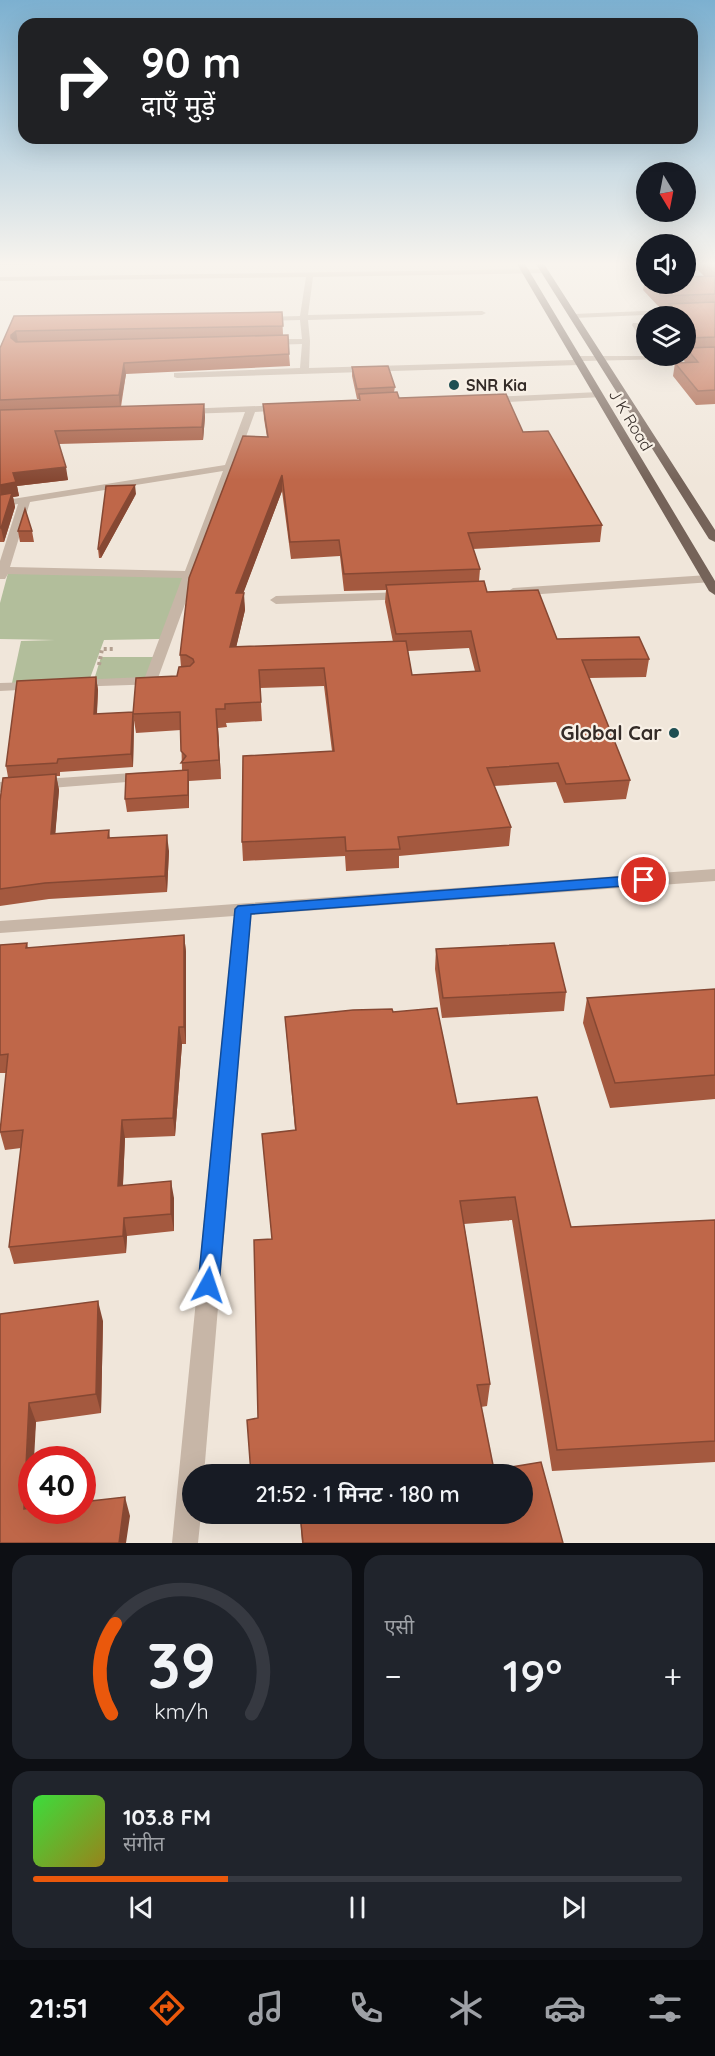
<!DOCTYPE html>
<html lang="hi">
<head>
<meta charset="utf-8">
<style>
	body { margin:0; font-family:Quicksand,"Noto Sans Devanagari",sans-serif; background:#20242c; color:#f1f3f6; height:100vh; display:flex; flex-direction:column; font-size:22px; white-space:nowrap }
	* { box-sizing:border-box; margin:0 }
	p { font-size:20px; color:#9ea1a6 }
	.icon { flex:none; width:33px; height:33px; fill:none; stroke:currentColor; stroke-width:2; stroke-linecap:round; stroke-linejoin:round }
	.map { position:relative; height:1543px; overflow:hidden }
	.panel { display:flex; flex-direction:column; gap:12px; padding:12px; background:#0d0f14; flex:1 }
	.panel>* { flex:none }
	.guide { position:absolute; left:18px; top:18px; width:680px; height:126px; border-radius:18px; box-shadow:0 6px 24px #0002; background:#202124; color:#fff; overflow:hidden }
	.needle { width:39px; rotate:170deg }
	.buttons { position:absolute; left:636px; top:162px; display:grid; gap:12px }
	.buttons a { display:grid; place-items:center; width:60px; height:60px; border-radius:50%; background:#171b24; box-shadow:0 6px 24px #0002; font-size:30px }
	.speed { position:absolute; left:18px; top:1446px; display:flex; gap:12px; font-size:30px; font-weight:700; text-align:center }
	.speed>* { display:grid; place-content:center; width:78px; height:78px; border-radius:50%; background:#171b24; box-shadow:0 6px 24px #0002; line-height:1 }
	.speed .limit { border:9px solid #d22; background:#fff; color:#111 }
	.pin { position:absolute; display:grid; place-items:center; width:51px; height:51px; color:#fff; margin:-26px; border:3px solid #fff; border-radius:50%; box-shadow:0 2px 6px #0007 }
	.me { position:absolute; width:66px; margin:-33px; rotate:5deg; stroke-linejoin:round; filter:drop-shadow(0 0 4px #0008) }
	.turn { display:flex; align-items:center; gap:21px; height:126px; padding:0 24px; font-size:27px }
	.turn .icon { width:78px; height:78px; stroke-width:2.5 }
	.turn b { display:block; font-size:42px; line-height:51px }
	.big { font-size:45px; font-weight:600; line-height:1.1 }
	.panel .tile { flex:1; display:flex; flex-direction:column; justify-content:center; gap:9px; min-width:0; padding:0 21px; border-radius:18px; background:#20242c }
	.panel .dial { align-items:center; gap:0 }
	.dial svg { height:156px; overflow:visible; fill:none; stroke:#363941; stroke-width:7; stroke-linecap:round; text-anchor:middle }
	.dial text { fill:#f1f3f6; stroke:none }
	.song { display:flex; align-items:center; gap:18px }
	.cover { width:72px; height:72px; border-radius:9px; background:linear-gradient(135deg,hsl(120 70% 55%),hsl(50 70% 35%)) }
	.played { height:6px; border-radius:3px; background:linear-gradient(90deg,#ea580c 30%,#363941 30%) }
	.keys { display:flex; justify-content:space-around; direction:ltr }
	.heat { display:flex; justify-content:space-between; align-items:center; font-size:33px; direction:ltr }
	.panel .tiles { flex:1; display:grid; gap:12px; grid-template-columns:1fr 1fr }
	.tile:last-child { grid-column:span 2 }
	.trip { position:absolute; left:182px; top:1464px; width:351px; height:60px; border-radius:30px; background:#171b24; box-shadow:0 6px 24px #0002; font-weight:600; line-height:60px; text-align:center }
	.tab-bar { display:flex; height:96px; justify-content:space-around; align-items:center; background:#090b0e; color:#9ea1a6 }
	.tab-bar .icon { width:42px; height:42px }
	.tab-bar .on { color:#ea580c }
	.tab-bar b { font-size:27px; color:#f1f3f6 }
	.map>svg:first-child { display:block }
	.green { fill:#b2be9b }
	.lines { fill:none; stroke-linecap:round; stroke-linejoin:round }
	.path { stroke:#b3a091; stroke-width:4; stroke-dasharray:3 3; stroke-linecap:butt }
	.minor { fill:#c7b6a7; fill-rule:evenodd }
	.major { fill:#756359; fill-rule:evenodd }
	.wall { fill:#a4593f; fill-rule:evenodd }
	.shaded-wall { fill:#864833 }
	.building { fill:#bf6749; stroke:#864833; stroke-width:1.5 }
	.route { fill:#1a73e8; stroke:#114b97; stroke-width:1.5 }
	.poi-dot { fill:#1f4f53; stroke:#f8f0e6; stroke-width:2 }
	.labels { text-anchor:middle; stroke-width:4.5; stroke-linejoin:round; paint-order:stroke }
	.far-poi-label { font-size:16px; font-weight:bold; fill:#342b27; stroke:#f8f0e6; text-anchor:start }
	.far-street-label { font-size:16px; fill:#342b27; stroke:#f8f0e6 }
	.poi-label { font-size:20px; font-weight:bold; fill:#342b27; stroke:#f8f0e6; text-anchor:end }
</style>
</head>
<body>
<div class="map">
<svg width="715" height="1543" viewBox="0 0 715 1543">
	<rect width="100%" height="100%" fill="#f0e6da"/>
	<path class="green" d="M8,573L184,577L160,639L104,640L89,681L12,683L21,641L55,640L0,639V603Z
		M101,657H159L150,681L93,683Z"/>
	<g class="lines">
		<path class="path" d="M99,665L102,649H113"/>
		<path class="minor" d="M545,269L548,273L313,277L308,315L482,311L486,313L482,315L308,320L310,341L309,368L573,360L577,356H686V353L715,352V358L583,361L579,365L177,378L174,377V373L300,368L302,344L270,345L266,342L270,339H302L300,320L263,321L259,319L263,317L300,316L306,277L0,281V277Z
			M715,308V312L574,318L570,316L574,314Z
			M633,323H639L646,334V342H643L632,325Z
			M599,392L602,393V397L489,403L484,400L489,397Z
			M282,405L285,406V410L255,412L158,678L161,681L159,684L71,687L69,684L76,680L145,677L182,578L8,574L5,579H0V561L18,504L0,507V501L225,465L245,412L186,414L183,413V409ZM223,471L185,571L10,567L30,502Z
			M708,575L712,576V582L513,596L507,592L513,588Z
			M405,592L411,596L409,599L276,604L270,600L276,596Z
			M34,682L39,683L41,686L39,689L0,691V683Z
			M147,772L155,777L152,780L0,792V782Z
			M715,869V881L251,915L204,1474H192V1514H201L198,1543H172L234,916L0,933V921Z"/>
		<path class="major" d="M517,264H525L715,581V595L709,591Z
			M536,264H544L715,530V542L709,539Z"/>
	</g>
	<path class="wall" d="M0,264H53L0,265Z
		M692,264H715V404L696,405L673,376L675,363L685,362L684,361L685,356H686V316H668L669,308H660L643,290L645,278H646V284H686L704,276Z
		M282,312L283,335L289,354L290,366L126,374L121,407L204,404L205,417L203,440L59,444L68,480L17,486L19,496L13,497L15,507L4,542H0V348L14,316Z
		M352,367L395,387L394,392L399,398L523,432L602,525L600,542L473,549L480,569L479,581L487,592L557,639L649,659L646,677L589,678L630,780L626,799L564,803L556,782L494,786L511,827L509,846L399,856V868L346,871L345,856L243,861L242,842L332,751L324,686L260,688L262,721L226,723L227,727L218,728L221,779L189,781V808L127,812L125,799L182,770L181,730L136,733L133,714L177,676L181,667L180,655L267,437L264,419L263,404L359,400V399H357L352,376ZM282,491L291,559L340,556L344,591L386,590L385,602L393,642L236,647L245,610L243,593ZM469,648L475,671L412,675L408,651Z
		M136,494L101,558H99L98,549Z
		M18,531H32L34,542H20Z
		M96,677L98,690L97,714L133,712L134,724L133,767L60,772V776H56L59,790L55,834L109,830L110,838L169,851L167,892L49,899L0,906V801L8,777L6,766Z
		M184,935L186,952V1044H182L175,1136L125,1138L123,1185L174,1198V1231L127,1236L126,1253L14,1264L9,1247L21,1148L5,1150L0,1132L6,1073H0V945L27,943L28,948Z
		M436,949L566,992L564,1011L442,1018L435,969Z
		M715,989V1099L610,1108L583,1023L587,998Z
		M393,1012L457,1104L571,1227L715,1220V1462L552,1471L512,1220L464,1224L490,1384L487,1406L481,1407L494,1470L563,1543H302L300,1514H522L251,1474L258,1418L272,1239L262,1134L295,1130L285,1017Z
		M0,1314L103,1321L101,1413L36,1422L32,1460V1510L130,1516L0,1543Z"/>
	<path class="shaded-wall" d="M16,331L18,343L13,350L11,335Z
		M124,363L126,374L120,407L119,395Z
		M204,404L205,417L203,440L202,427Z
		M66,467L68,480L17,486L19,496L13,497L15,507L4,542L1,528L0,485L13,473Z
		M282,475V491L237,610L236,593Z
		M135,485L136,494L101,558L99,549Z
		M244,593L245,610L232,665L230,647Z
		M96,677L98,690L96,727L94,714Z
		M216,709L218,728L221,779L219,760Z
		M133,712L134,724L133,767L131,754Z
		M188,770L189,783V808L188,795Z
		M56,774L59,790L54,850L51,834Z
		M167,835L169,851L167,892L165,876Z
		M184,935L186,952V1044L184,1027Z
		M179,1027L182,1044L175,1136L173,1118Z
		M122,1120L125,1138L122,1203L118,1186Z
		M171,1181L174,1198V1231L171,1214Z
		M124,1218L127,1236L126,1253L123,1236Z
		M98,1301L103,1321L101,1413L96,1394Z
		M29,1403L36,1422L34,1460H32V1509H24Z
		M125,1497L130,1516L126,1543H119Z"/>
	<path class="building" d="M705,264H715V274Z
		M715,276V294L661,296L650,284H686V277Z
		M715,302V337L688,338L686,341V316H677H681L669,304Z
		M282,312L283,326L16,331L11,335V338L16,342L288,335L289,354L124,363L119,395L0,400V348L14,316Z
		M715,347V390L698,391L675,363L698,362L686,348Z
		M388,366L395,387L357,389L352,367Z
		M397,392L399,398L506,394L523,432L548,431L602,525L468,533L480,569L344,574L339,540L290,542L282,475L236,593H244L230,647L406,641L412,675L480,671L471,631L396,634L386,585L484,581L487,592L538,590L557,639L639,637L649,659L582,660L630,780L566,784L558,763L487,768L511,827L398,837L400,849L346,851L345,837L242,842L243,756L334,751L324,668L259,670L261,702L225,704V709H216L219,760L181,763L186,756L181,751L180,712L133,714L136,678L177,676L179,667L190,666L194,662L193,659L186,655H180L189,578L243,436L268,437L263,404L360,400L359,394Z
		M204,404L202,427L55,431L66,467L13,473L16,482L0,485V410Z
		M135,485L99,549H98L106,486Z
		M12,493L1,528H0V495Z
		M25,509L32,531H18Z
		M96,677L94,714L133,712L131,754L58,759L57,763L6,766L17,681Z
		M188,770V795L125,799L126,774Z
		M56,774L51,834L109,830L108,838L167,835L165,876L45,883L0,889V801L3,778Z
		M184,935V1027H179L173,1118L122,1120L118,1186L171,1181V1214L124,1218L123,1236L9,1247L23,1130L0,1132L8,1054L0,1055V945L27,943L26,948Z
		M554,943L566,992L443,998L436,949Z
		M715,989V1075L615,1083L587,998Z
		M437,1008L457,1104L537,1097L571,1227L715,1220V1441L557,1450L515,1197L460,1201L490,1384L477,1385L494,1470L541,1462L563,1543H303L300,1514H522V1474H251L247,1420L258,1418L254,1240L272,1239L262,1134L296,1130L285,1017L353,1010L392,1009L393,1012Z
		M98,1301L96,1394L29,1403L24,1509L32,1508V1510H82V1502L125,1497L119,1543H0V1314Z"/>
	<linearGradient id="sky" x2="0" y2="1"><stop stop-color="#7cb0d0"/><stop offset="0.55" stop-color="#f8f4ee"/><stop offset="1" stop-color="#f8f4ee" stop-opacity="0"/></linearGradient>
	<rect width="715" height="480" fill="url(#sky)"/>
	<path class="route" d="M644,875L652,880L650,884L251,914L219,1285L216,1292L208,1295L201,1292L198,1285L235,909L238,906Z"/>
	<g class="poi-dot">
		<circle cx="454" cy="385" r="6"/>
		<circle cx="674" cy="733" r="6"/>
	</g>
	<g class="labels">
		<g class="far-poi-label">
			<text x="466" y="391">SNR Kia</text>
		</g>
		<g class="far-street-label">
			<text transform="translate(631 420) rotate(59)" y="6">J K Road</text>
		</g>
		<g class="poi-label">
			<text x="662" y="740">Global Car</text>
		</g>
	</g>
</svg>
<div class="buttons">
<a><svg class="needle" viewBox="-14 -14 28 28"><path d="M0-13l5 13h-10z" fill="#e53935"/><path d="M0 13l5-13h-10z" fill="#9ea1a6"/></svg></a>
<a><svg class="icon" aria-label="sound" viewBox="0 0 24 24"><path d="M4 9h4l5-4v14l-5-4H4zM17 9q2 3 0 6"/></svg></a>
<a><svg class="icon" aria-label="layers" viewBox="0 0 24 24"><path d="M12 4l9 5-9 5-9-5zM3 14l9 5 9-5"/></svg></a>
</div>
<div class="speed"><div class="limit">40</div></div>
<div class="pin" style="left:644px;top:880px;background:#d93025"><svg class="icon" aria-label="arrive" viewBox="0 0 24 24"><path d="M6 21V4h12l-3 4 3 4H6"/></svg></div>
<svg class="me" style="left:208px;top:1285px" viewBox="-20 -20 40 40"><path d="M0-17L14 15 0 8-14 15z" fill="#1a73e8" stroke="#fff" stroke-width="4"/></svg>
<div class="trip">21:52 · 1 मिनट · 180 m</div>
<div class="guide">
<div class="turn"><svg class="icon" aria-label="right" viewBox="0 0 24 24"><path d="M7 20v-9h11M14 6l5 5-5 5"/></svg><div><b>90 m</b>दाएँ मुड़ें</div></div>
</div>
</div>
<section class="panel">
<div class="tiles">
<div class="tile dial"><svg viewBox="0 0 100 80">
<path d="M14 69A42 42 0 1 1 86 69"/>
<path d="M14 69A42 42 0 0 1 16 23" stroke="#ea580c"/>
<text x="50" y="56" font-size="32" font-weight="700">39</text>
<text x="50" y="72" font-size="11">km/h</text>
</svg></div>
<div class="tile"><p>एसी</p>
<div class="heat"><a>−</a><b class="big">19°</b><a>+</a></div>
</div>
<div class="tile">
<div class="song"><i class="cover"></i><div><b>103.8 FM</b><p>संगीत</p></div></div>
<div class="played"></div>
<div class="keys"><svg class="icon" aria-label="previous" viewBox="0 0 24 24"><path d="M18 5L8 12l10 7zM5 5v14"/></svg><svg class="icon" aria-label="pause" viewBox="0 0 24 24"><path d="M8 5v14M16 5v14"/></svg><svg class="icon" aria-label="next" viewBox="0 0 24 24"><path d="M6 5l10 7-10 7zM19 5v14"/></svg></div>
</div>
</div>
</section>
<nav class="tab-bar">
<b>21:51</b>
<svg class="icon on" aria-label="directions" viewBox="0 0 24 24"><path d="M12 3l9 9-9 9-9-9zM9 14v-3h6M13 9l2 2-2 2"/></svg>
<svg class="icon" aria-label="music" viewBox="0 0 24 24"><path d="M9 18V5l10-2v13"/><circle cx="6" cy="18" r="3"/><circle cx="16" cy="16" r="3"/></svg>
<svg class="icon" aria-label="phone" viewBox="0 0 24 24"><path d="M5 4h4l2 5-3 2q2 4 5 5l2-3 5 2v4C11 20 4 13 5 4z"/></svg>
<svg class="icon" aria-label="climate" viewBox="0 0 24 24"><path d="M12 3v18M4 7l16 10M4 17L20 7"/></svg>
<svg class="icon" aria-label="car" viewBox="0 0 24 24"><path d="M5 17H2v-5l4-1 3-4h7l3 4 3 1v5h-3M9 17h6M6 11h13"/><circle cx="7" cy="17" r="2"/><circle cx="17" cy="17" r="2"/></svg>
<svg class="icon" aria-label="filters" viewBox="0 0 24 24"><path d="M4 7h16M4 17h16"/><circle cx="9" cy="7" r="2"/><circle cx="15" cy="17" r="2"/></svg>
</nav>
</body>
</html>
